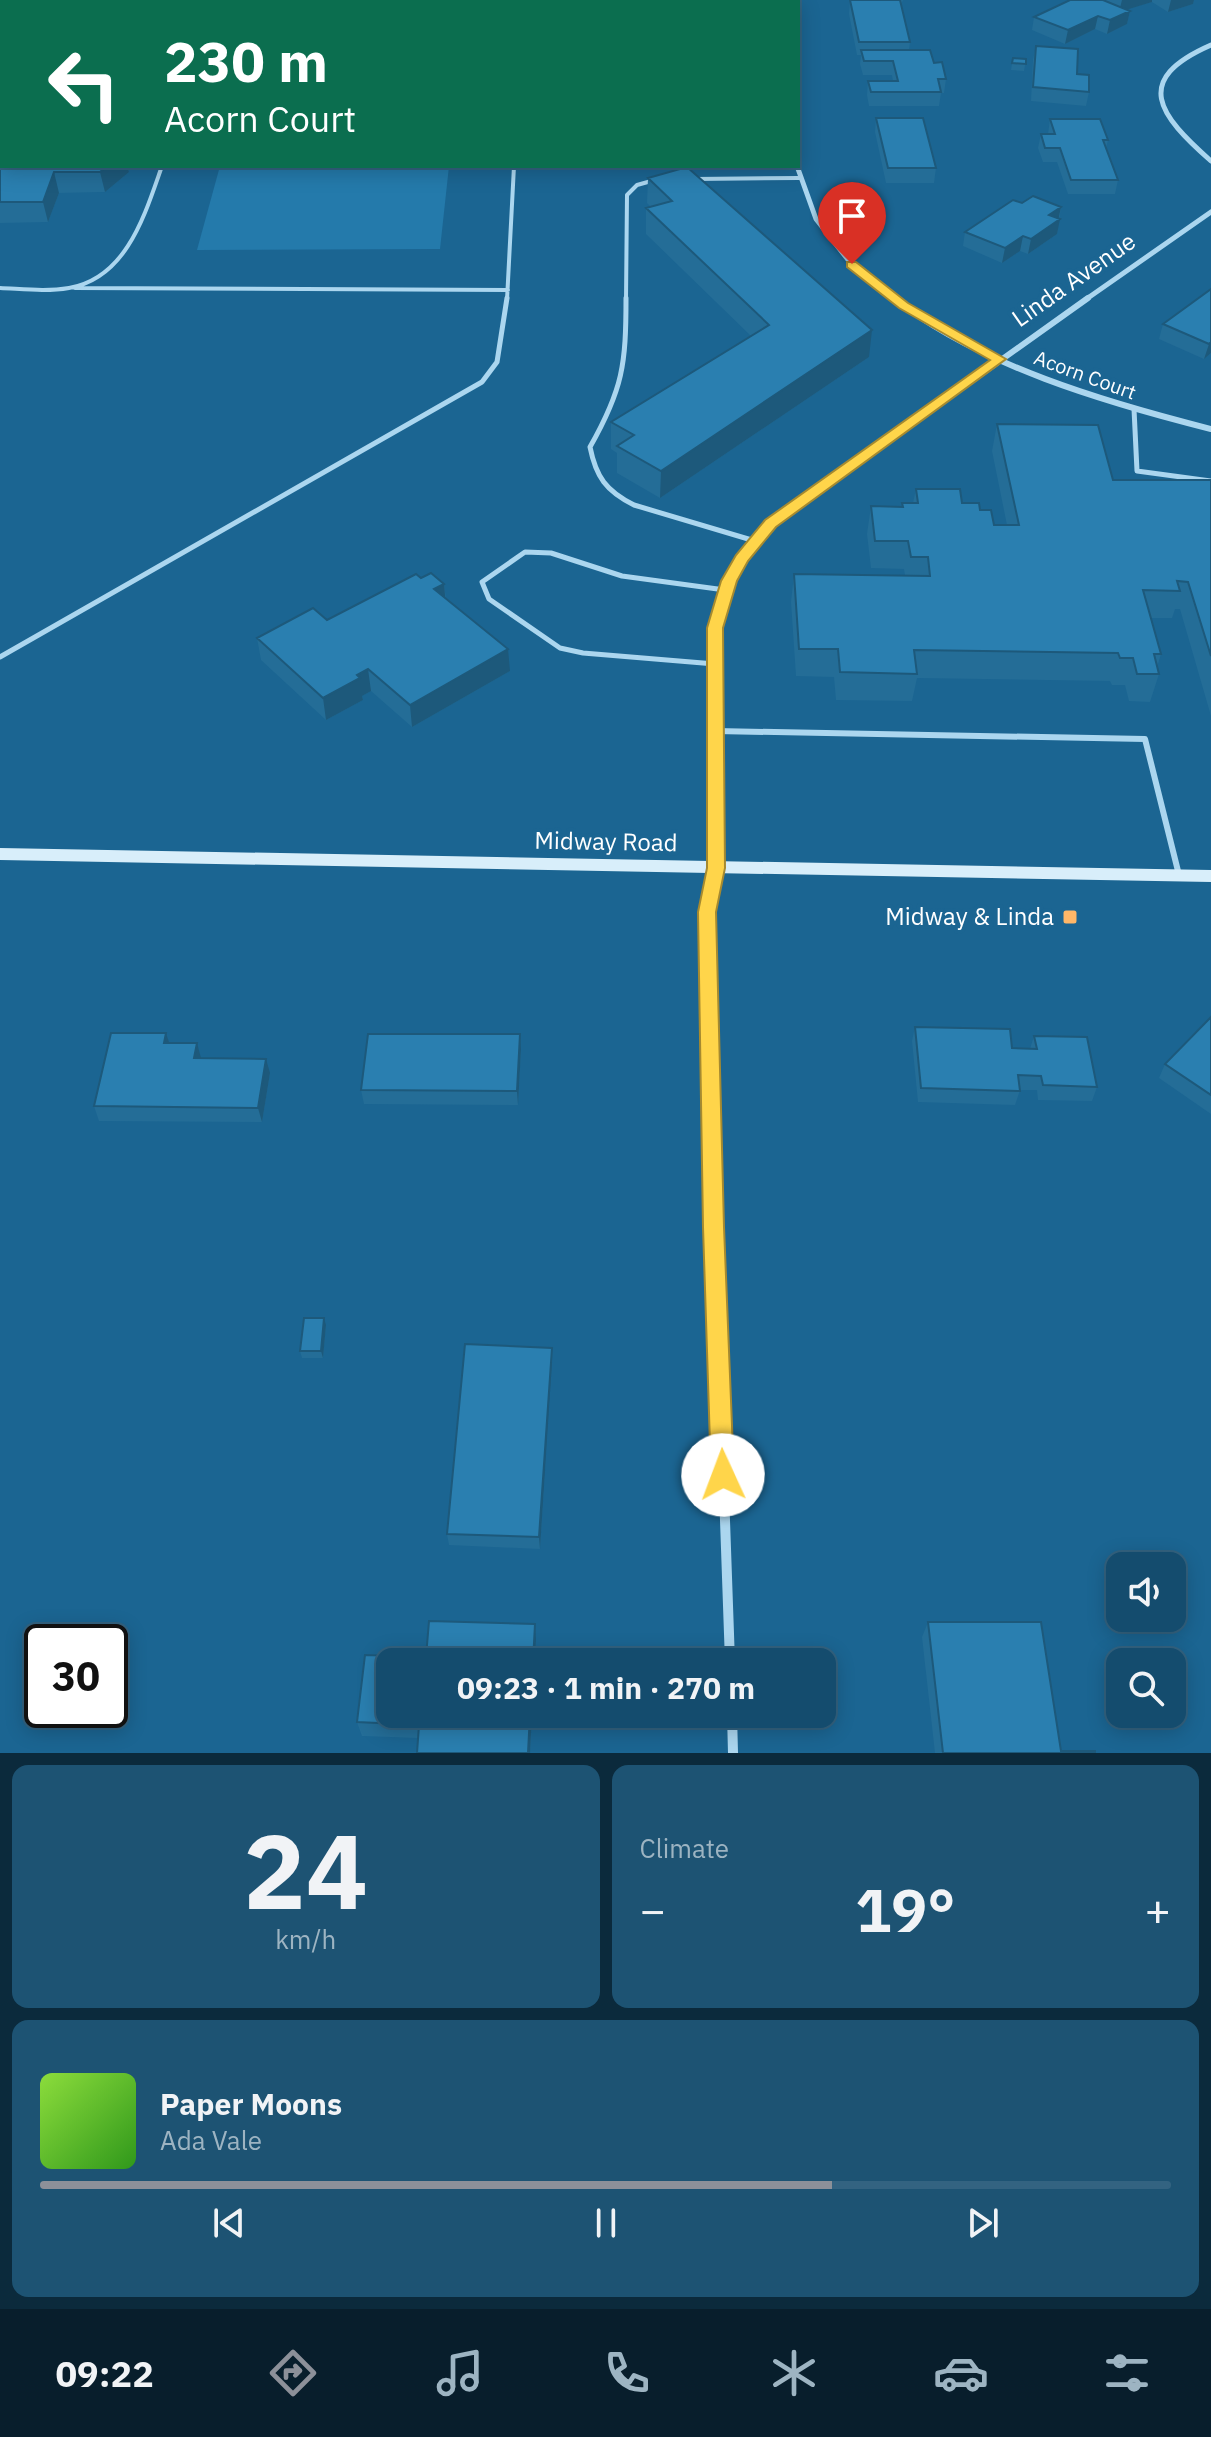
<!DOCTYPE html>
<html lang="en">
<head>
<meta charset="utf-8">
<style>
	body { margin:0; font-family:"IBM Plex Sans",sans-serif; background:#1d5373; color:#f1f3f6; height:100vh; display:flex; flex-direction:column; font-size:30px; white-space:nowrap }
	* { box-sizing:border-box; margin:0 }
	p { font-size:26px; color:#9db4c2 }
	.icon { flex:none; width:44px; height:44px; fill:none; stroke:currentColor; stroke-width:2; stroke-linecap:round; stroke-linejoin:round }
	.map { position:relative; height:1753px; overflow:hidden }
	.drawer { display:flex; flex-direction:column; gap:12px; padding:12px; background:#0b2a3c; flex:1 }
	.drawer>* { flex:none }
	.hud { position:absolute; left:0px; top:0px; width:800px; height:168px; box-shadow:0 4px 20px #0003,0 0 0 2px #336381; background:#0b6e4f; color:#fff; overflow:hidden }
	.tools { position:absolute; left:1106px; top:1552px; display:grid; gap:16px }
	.tools a { display:grid; place-items:center; width:80px; height:80px; border-radius:16px; background:#144c6e; box-shadow:0 4px 20px #0003,0 0 0 2px #336381; font-size:40px }
	.speed { position:absolute; left:24px; top:1624px; display:flex; gap:16px; font-size:40px; font-weight:700; text-align:center }
	.speed>* { display:grid; place-content:center; width:104px; height:104px; border-radius:50%; background:#144c6e; box-shadow:0 4px 20px #0003,0 0 0 2px #336381; line-height:1 }
	.speed .limit { border:4px solid #111; border-radius:12px; background:#fff; color:#111 }
	.pin { position:absolute; display:grid; place-items:center; width:68px; height:68px; color:#fff; margin:-82px -34px; border-radius:50% 50% 50% 0; rotate:-45deg; box-shadow:0 0 8px #0007 }
	.pin .icon { rotate:45deg }
	.me { position:absolute; width:88px; margin:-44px; rotate:358deg; stroke-linejoin:round; filter:drop-shadow(0 0 6px #0008) }
	.turn { display:flex; align-items:center; gap:28px; height:168px; padding:0 32px; font-size:36px }
	.turn .icon { width:104px; height:104px; stroke-width:2.5 }
	.turn b { display:block; font-size:56px; line-height:68px }
	.big { font-size:60px; font-weight:800; line-height:1.1 }
	.drawer .tile { flex:1; display:flex; flex-direction:column; justify-content:center; gap:12px; min-width:0; padding:0 28px; border-radius:16px; background:#1d5373 }
	.drawer .dial { align-items:center; gap:0 }
	.dial b { font-size:104px; line-height:1 }
	.song { display:flex; align-items:center; gap:24px }
	.cover { width:96px; height:96px; border-radius:12px; background:linear-gradient(135deg,hsl(90 70% 55%),hsl(110 70% 35%)) }
	.played { height:8px; border-radius:4px; background:linear-gradient(90deg,#8c9099 70%,#336381 70%) }
	.keys { display:flex; justify-content:space-around; direction:ltr }
	.heat { display:flex; justify-content:space-between; align-items:center; font-size:44px; direction:ltr }
	.drawer .tiles { flex:1; display:grid; gap:12px; grid-template-columns:1fr 1fr }
	.tile:last-child { grid-column:span 2 }
	.trip { position:absolute; left:376px; top:1648px; width:460px; height:80px; border-radius:16px; background:#144c6e; box-shadow:0 4px 20px #0003,0 0 0 2px #336381; font-weight:800; line-height:80px; text-align:center }
	.menu { display:flex; height:128px; justify-content:space-around; align-items:center; background:#081e2c; color:#9db4c2 }
	.menu .icon { width:56px; height:56px }
	.menu .on { color:#8c9099 }
	.menu b { font-size:36px; color:#f1f3f6 }
	.map>svg:first-child { display:block }
	.green { fill:#247aab }
	.lines { fill:none; stroke-linecap:round; stroke-linejoin:round }
	.service-far2 { stroke:#abd6ef; stroke-width:4 }
	.service-far1 { stroke:#abd6ef; stroke-width:5 }
	.service { stroke:#abd6ef; stroke-width:6 }
	.minor-far3 { stroke:#abd6ef; stroke-width:5 }
	.minor-far2 { stroke:#abd6ef; stroke-width:6 }
	.minor-far1 { stroke:#abd6ef; stroke-width:8 }
	.minor { stroke:#abd6ef; stroke-width:10 }
	.secondary { fill:#d8eefa; fill-rule:evenodd }
	.wall { fill:#246d97 }
	.shaded-wall { fill:#1d597b }
	.building { fill:#2a7fb0; stroke:#1d597b; stroke-width:2 }
	.route { fill:#ffd54a; stroke:#a68a30; stroke-width:2 }
	.poi-dot { fill:#ffb768; stroke:#1b6592; stroke-width:3 }
	.labels { text-anchor:middle; stroke-width:8; stroke-linejoin:round; paint-order:stroke }
	.far-street-label { font-size:20px; fill:#fff; stroke:#1b6592 }
	.street-label { font-size:24px; fill:#fff; stroke:#1b6592 }
	.poi-label { font-size:24px; fill:#fff; stroke:#1b6592; text-anchor:end }
</style>
</head>
<body>
<div class="map">
<svg width="1211" height="1753" viewBox="0 0 1211 1753">
	<rect width="100%" height="100%" fill="#1b6592"/>
	<path class="green" d="M220,166H449L440,249L197,250Z"/>
	<g class="lines">
		<path class="service-far2" d="M178,0L181,2
			M694,179L799,178
			M0,288C23,289 46,292 69,288C127,278 145,214 162,166
			M75,288L508,290
			M507,300L514,166
			M626,300L627,195L637,185L655,180"/>
		<path class="service-far1" d="M626,298C626,364 623,389 590,447C596,477 606,491 634,505L755,541
			M1134,409L1137,471L1211,481
			M0,657L482,382L497,362L507,298
			M715,664L583,653L560,648L489,599L482,582L525,552L551,553L622,576L725,590"/>
		<path class="service" d="M716,731L1145,739L1179,875"/>
		<path class="minor-far3" d="M1211,45C1131,80 1159,115 1211,161
			M797,166L816,219L853,266L896,300
			M1085,300L1211,212"/>
		<path class="minor-far2" d="M894,298C977,365 1108,403 1211,429
			M715,678C715,603 722,581 771,524L1088,298"/>
		<path class="minor-far1" d="M712,1154L707,912L716,868L715,676"/>
		<path class="minor" d="M712,1152L730,1662
			M732,1714L733,1753"/>
		<path class="secondary" d="M0,848L1211,870V882L0,860Z"/>
	</g>
	<path class="wall" d="M0,0H119L116,2H2V166H127L129,172L105,192L59,193L48,222L0,223Z
		M434,0H473V2H434Z
		M644,0H702V2H644Z
		M850,0H903L901,5L910,42L909,50L934,63L946,79L944,93H941L939,106H869L867,95L868,81H893L892,75H863L860,64L861,55H857L849,14Z
		M1070,0H1194L1193,4L1168,12L1152,2L1127,9L1130,11L1127,24L1107,34L1095,29L1065,44L1032,30L1034,17Z
		M1036,46L1089,92L1086,106L1031,101L1033,60Z
		M1013,58L1026,59L1024,71L1011,70Z
		M876,118L936,168L934,183H886L875,132Z
		M1050,119L1108,140L1106,148L1118,180L1115,194H1068L1057,162H1043L1038,148L1041,134H1048Z
		M648,178L869,357L660,498L617,473V453L611,449V422L751,336L646,234V208L651,207L647,203Z
		M1022,203L1061,207L1057,234L1028,254L1020,251L1002,263L963,246L965,232Z
		M1211,289V353L1204,359L1159,339L1163,324Z
		M997,424L1113,480H1211V716L1180,609H1175L1172,618H1151L1161,654L1157,667L1159,674L1150,702L1129,701L1125,685H1112L1110,681L917,678L912,701L836,700L834,677L796,676L791,602L794,574L905,575L904,569L871,568L867,534L871,506L902,507V503H913L916,489L962,503L980,510L994,525H1007L992,451Z
		M421,578L444,584L446,599L510,671L412,727L371,691L362,696L363,700L326,720L261,660L257,638L327,620Z
		M1211,1017V1114L1159,1078L1165,1064Z
		M915,1027L1012,1048L1030,1049L1034,1036L1097,1087L1092,1101L1038,1100L1037,1090H1020L1015,1105L918,1102L912,1041Z
		M166,1033L169,1043L201,1058L270,1073L262,1122L99,1121L94,1106Z
		M520,1034L521,1049L518,1105L364,1104L361,1090Z
		M326,1325L323,1358H302L300,1351Z
		M552,1361L540,1549L449,1545L447,1534Z
		M429,1621L535,1624L536,1639L535,1662H390V1714H532L530,1753H417L418,1738L362,1736L357,1722L365,1655L426,1657Z
		M928,1622L1061,1751L1095,1753H935L922,1637Z"/>
	<path class="shaded-wall" d="M90,0H119L116,2H88Z
		M1122,0H1152V2L1119,12Z
		M1171,0H1194L1193,4L1168,12Z
		M1130,11L1127,24L1107,34L1110,20Z
		M1098,16L1095,29L1065,44L1068,30Z
		M107,166H127L129,172L105,192L100,172Z
		M54,172L59,193L48,222L43,202Z
		M1061,207L1058,221L1060,219L1057,234L1028,254L1031,239L1049,215Z
		M1023,236L1020,251L1002,263L1005,248Z
		M872,330L869,357L660,498L661,471Z
		M1211,342V353L1204,359L1209,344Z
		M444,584L446,606L434,589Z
		M508,649L510,671L412,727L410,705Z
		M368,669L371,691L362,696L363,700L326,720L323,698Z
		M166,1033L171,1048L164,1043Z
		M520,1034L521,1049L518,1105L517,1091Z
		M197,1043L201,1058L199,1073L194,1058Z
		M266,1059L270,1073L262,1122L258,1108Z
		M324,1318L326,1325L323,1358L321,1351Z
		M552,1348V1361L540,1549L539,1537Z
		M535,1624L536,1639L535,1662H533Z
		M530,1714H532L530,1753H528Z"/>
	<path class="building" d="M0,0H90L88,2H2V166H107L100,172H54L43,202H0Z
		M644,0H702V1Z
		M850,0H900L910,42H859Z
		M1070,0H1103L1130,11L1110,20L1098,16L1068,30L1034,17Z
		M1036,46L1078,49L1077,74L1089,75V92L1033,87Z
		M861,50H930L934,63L942,62L946,79H938L941,92H871L868,81H898L893,61H864Z
		M1013,58L1026,59V64L1012,63Z
		M876,118H923L936,168H888Z
		M1050,119H1100L1108,140H1103L1118,180H1071L1060,148H1045L1041,134H1055Z
		M687,167L872,330L661,471L617,446L634,435L611,422L769,325L646,208L672,201L648,178Z
		M1033,196L1061,207L1049,215L1060,219L1031,239L1023,236L1005,248L965,232L1013,200L1022,203Z
		M1211,289V342L1209,344L1163,324Z
		M997,424L1098,425L1113,480H1211V656L1188,582L1177,581L1180,591L1143,590L1161,654H1154L1159,674H1137L1133,658H1120L1118,653L914,650L917,674L840,672L838,649H799L794,574L930,576L928,557H911L908,541H875L871,506L903,507L902,503H918L916,489H960L962,503H979L980,510H991L994,525H1019Z
		M431,573L444,584L434,589L508,649L410,705L368,669L357,675L360,678L323,698L257,638L313,608L327,620L416,574L421,578Z
		M1211,1017V1095L1165,1064Z
		M915,1027L1010,1029L1012,1048L1037,1049L1034,1036L1087,1037L1097,1087L1043,1085L1041,1076L1018,1075L1020,1091L921,1088Z
		M111,1033H166L164,1043H197L194,1058L266,1059L258,1108L94,1106Z
		M368,1034H520L517,1091L361,1090Z
		M304,1318H324L321,1351H300Z
		M465,1344L552,1348L539,1537L447,1534Z
		M429,1621L535,1624L533,1662H390V1714H530L528,1753H417L419,1725L357,1722L365,1655L426,1657Z
		M928,1622H1041L1061,1751H1095V1753H943Z"/>
	<path class="route" d="M847,262H856L908,303L1006,359L776,527L748,561L737,581L723,628L725,868L716,912L724,1227L734,1475L731,1484L723,1487L714,1484L711,1475L703,1227L698,912L707,868V628L721,581L736,555L765,520L990,360L899,308L847,267Z"/>
	<rect class="poi-dot" x="1062" y="909" width="16" height="16" rx="4"/>
	<g class="labels">
		<g class="far-street-label">
			<text transform="translate(1085 375) rotate(20)" y="7">Acorn Court</text>
		</g>
		<g class="street-label">
			<text transform="translate(1074 280) rotate(-35)" y="8">Linda Avenue</text>
			<text transform="translate(606 842) rotate(1)" y="8">Midway Road</text>
		</g>
		<g class="poi-label">
			<text x="1054" y="925">Midway &amp; Linda</text>
		</g>
	</g>
</svg>
<div class="tools">
<a><svg class="icon" aria-label="sound" viewBox="0 0 24 24"><path d="M4 9h4l5-4v14l-5-4H4zM17 9q2 3 0 6"/></svg></a>
<a><svg class="icon" aria-label="search" viewBox="0 0 24 24"><circle cx="10" cy="10" r="6"/><path d="M15 15l6 6"/></svg></a>
</div>
<div class="speed"><div class="limit">30</div></div>
<div class="pin" style="left:852px;top:264px;background:#d93025"><svg class="icon" aria-label="arrive" viewBox="0 0 24 24"><path d="M6 21V4h12l-3 4 3 4H6"/></svg></div>
<svg class="me" style="left:723px;top:1475px" viewBox="-20 -20 40 40"><circle r="19" fill="#fff"/><path d="M0-13L10 11 0 6-10 11z" fill="#ffd54a"/></svg>
<div class="trip">09:23 · 1 min · 270 m</div>
<div class="hud">
<div class="turn"><svg class="icon" aria-label="left" viewBox="0 0 24 24"><path d="M17 20v-9H6M10 6l-5 5 5 5"/></svg><div><b>230 m</b>Acorn Court</div></div>
</div>
</div>
<section class="drawer">
<div class="tiles">
<div class="tile dial"><b>24</b><p>km/h</p></div>
<div class="tile"><p>Climate</p>
<div class="heat"><a>−</a><b class="big">19°</b><a>+</a></div>
</div>
<div class="tile">
<div class="song"><i class="cover"></i><div><b>Paper Moons</b><p>Ada Vale</p></div></div>
<div class="played"></div>
<div class="keys"><svg class="icon" aria-label="previous" viewBox="0 0 24 24"><path d="M18 5L8 12l10 7zM5 5v14"/></svg><svg class="icon" aria-label="pause" viewBox="0 0 24 24"><path d="M8 5v14M16 5v14"/></svg><svg class="icon" aria-label="next" viewBox="0 0 24 24"><path d="M6 5l10 7-10 7zM19 5v14"/></svg></div>
</div>
</div>
</section>
<nav class="menu">
<b>09:22</b>
<svg class="icon on" aria-label="directions" viewBox="0 0 24 24"><path d="M12 3l9 9-9 9-9-9zM9 14v-3h6M13 9l2 2-2 2"/></svg>
<svg class="icon" aria-label="music" viewBox="0 0 24 24"><path d="M9 18V5l10-2v13"/><circle cx="6" cy="18" r="3"/><circle cx="16" cy="16" r="3"/></svg>
<svg class="icon" aria-label="phone" viewBox="0 0 24 24"><path d="M5 4h4l2 5-3 2q2 4 5 5l2-3 5 2v4C11 20 4 13 5 4z"/></svg>
<svg class="icon" aria-label="climate" viewBox="0 0 24 24"><path d="M12 3v18M4 7l16 10M4 17L20 7"/></svg>
<svg class="icon" aria-label="car" viewBox="0 0 24 24"><path d="M5 17H2v-5l4-1 3-4h7l3 4 3 1v5h-3M9 17h6M6 11h13"/><circle cx="7" cy="17" r="2"/><circle cx="17" cy="17" r="2"/></svg>
<svg class="icon" aria-label="filters" viewBox="0 0 24 24"><path d="M4 7h16M4 17h16"/><circle cx="9" cy="7" r="2"/><circle cx="15" cy="17" r="2"/></svg>
</nav>
</body>
</html>
